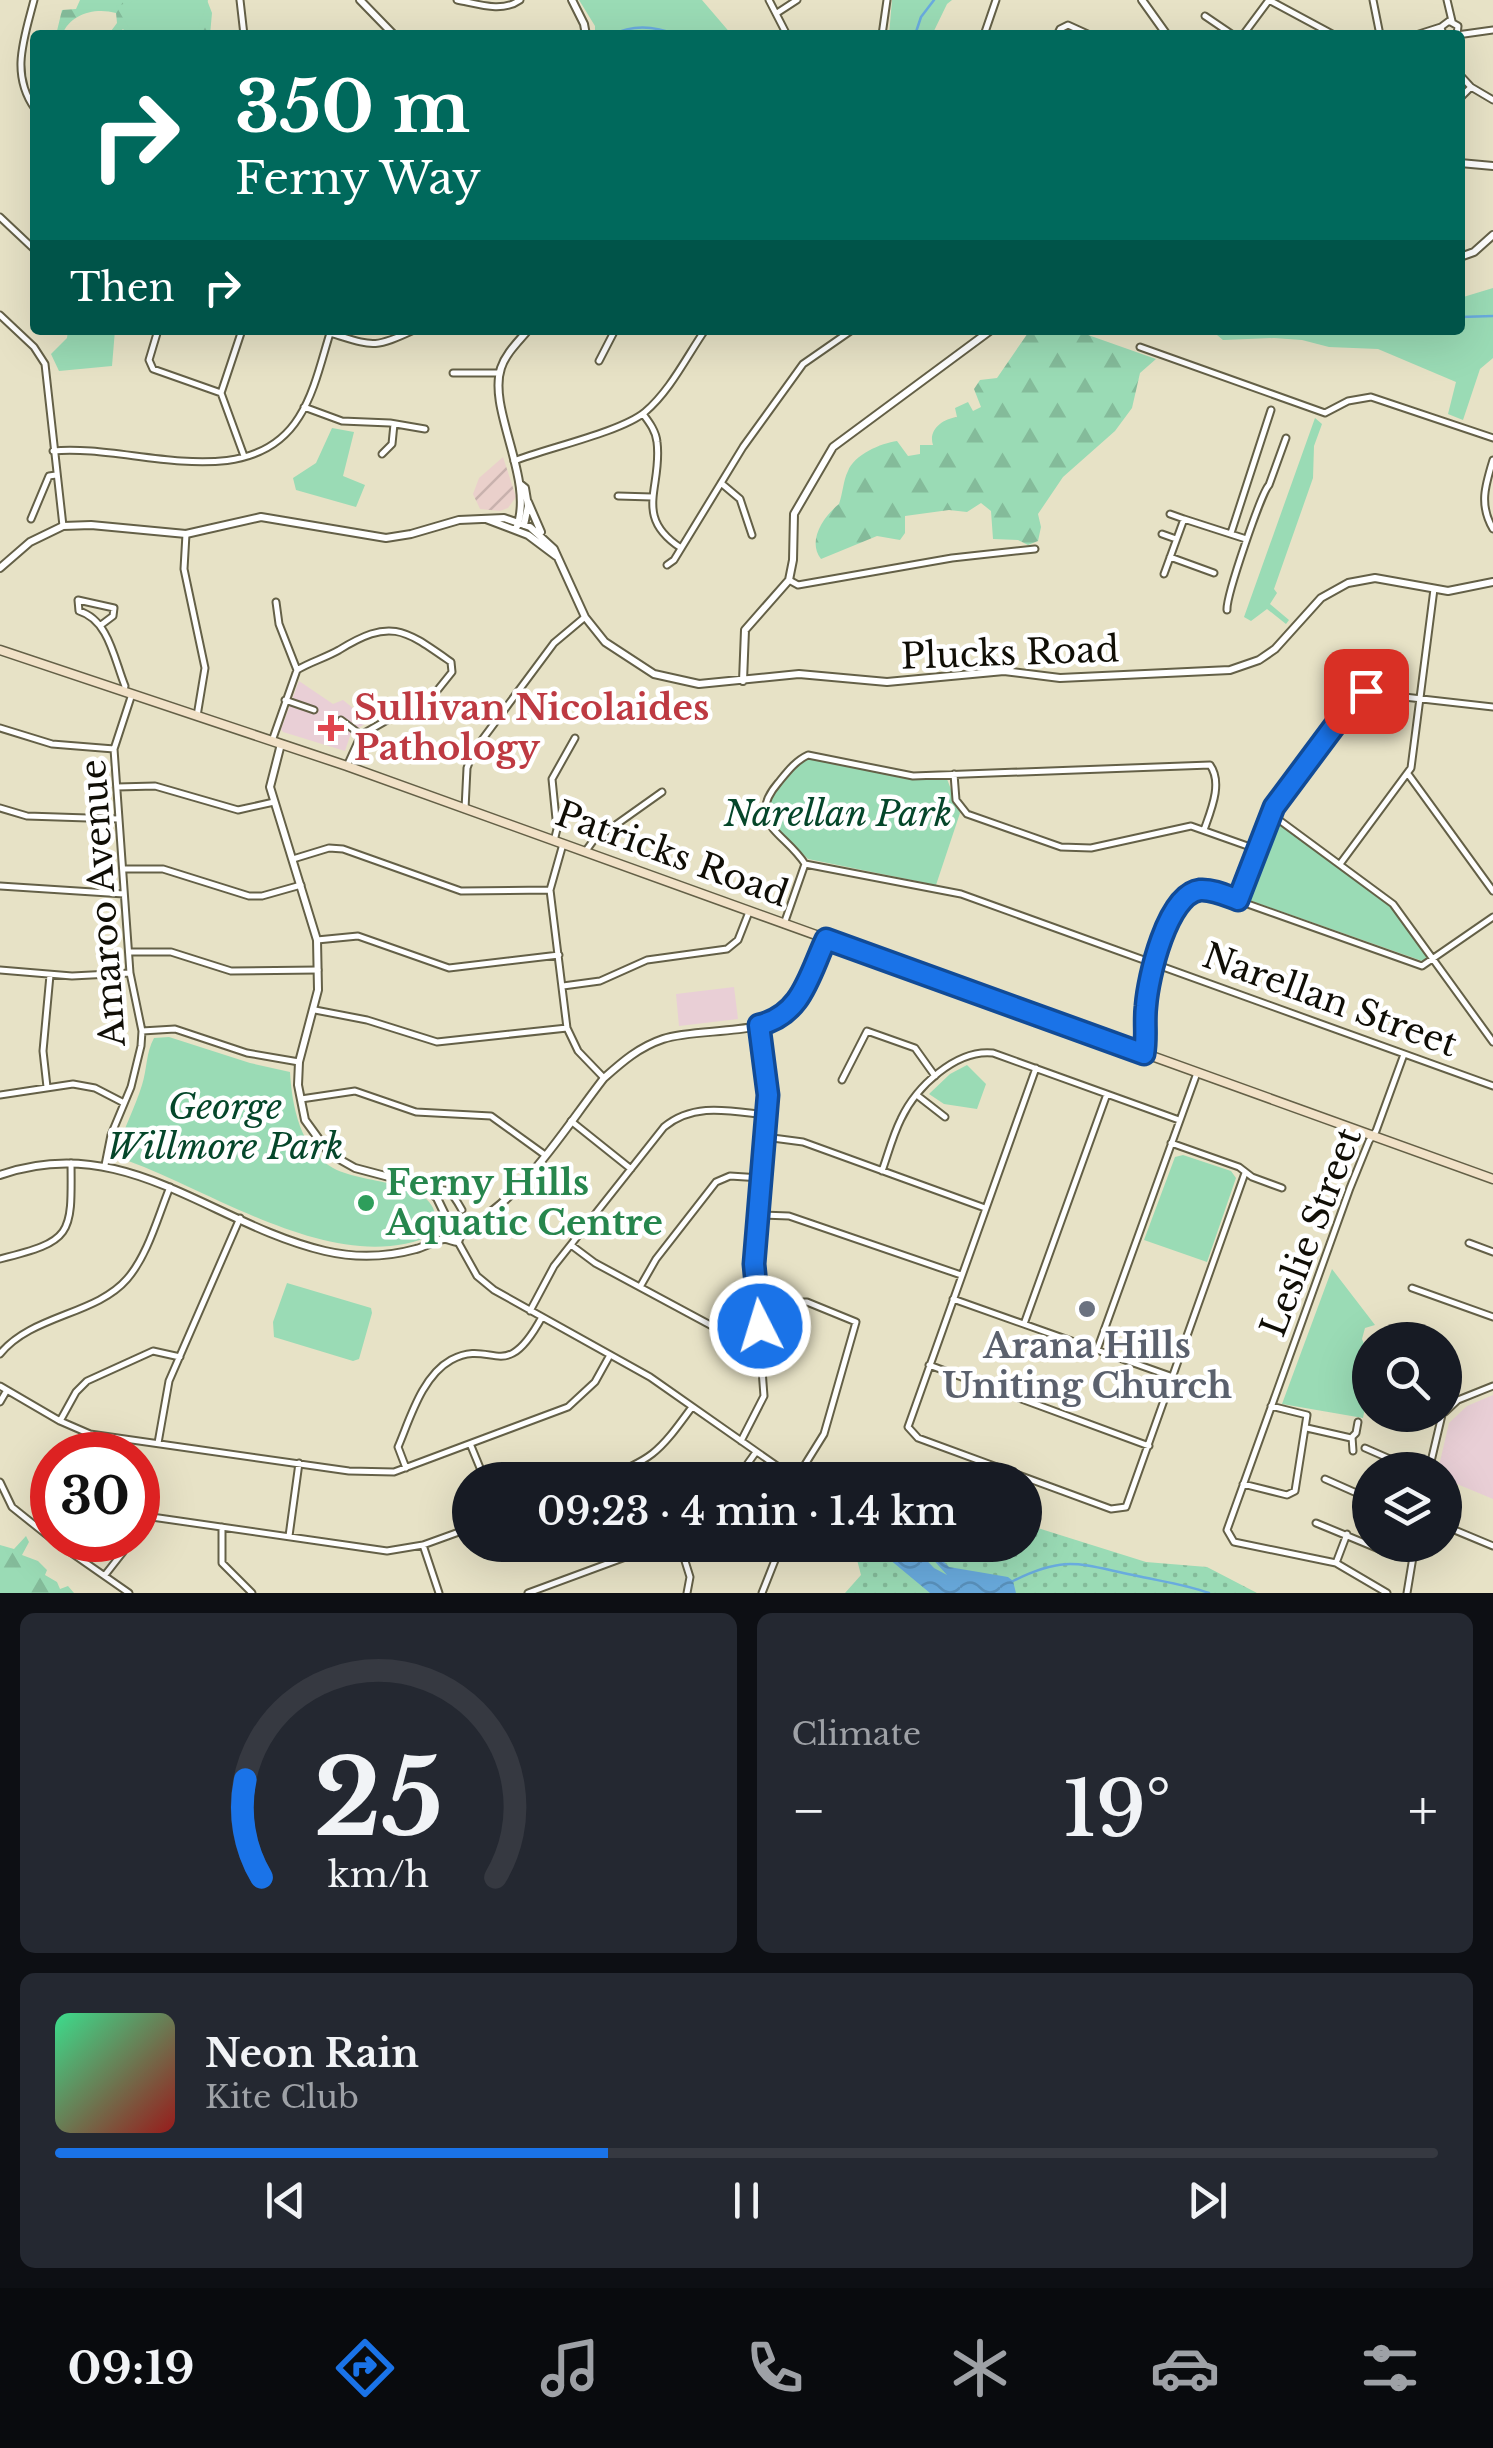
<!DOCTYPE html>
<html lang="en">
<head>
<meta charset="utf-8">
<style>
	body { margin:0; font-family:"Libre Baskerville",serif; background:#242831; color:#f1f3f6; height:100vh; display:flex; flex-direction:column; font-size:38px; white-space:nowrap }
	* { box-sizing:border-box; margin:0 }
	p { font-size:32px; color:#9ea1a6 }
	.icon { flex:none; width:55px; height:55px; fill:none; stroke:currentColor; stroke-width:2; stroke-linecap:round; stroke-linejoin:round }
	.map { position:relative; height:1593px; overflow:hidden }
	.details { display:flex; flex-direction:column; gap:20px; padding:20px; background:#0d0f14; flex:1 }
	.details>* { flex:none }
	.banner { position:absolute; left:30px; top:30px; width:1435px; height:305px; border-radius:10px; box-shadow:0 10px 40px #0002; background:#00695c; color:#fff; overflow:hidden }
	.buttons { position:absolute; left:1352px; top:1322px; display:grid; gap:20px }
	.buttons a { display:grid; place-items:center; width:110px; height:110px; border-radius:50%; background:#171b24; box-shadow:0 10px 40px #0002; font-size:50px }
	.speed { position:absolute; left:30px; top:1432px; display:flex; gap:20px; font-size:50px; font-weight:700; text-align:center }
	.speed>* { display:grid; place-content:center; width:130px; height:130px; border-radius:50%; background:#171b24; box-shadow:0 10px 40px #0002; line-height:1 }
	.speed .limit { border:15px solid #d22; background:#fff; color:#111 }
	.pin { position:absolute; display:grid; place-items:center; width:85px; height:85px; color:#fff; margin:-42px; border-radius:20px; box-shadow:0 5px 15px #0006 }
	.me { position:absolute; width:110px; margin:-55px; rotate:355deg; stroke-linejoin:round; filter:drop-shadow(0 0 8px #0008) }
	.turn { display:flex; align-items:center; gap:35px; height:210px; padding:0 40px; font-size:45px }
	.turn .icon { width:130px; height:130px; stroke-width:2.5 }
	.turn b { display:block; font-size:70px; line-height:85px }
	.then { display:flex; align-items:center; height:95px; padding:0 40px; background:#0003; gap:20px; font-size:38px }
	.big { font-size:75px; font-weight:600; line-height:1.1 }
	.details .card { flex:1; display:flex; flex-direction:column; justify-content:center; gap:15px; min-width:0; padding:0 35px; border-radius:15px; background:#242831 }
	.details .dial { align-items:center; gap:0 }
	.dial svg { height:260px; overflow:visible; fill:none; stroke:#363941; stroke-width:7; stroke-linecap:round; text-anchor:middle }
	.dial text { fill:#f1f3f6; stroke:none }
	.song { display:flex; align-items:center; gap:30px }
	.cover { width:120px; height:120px; border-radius:15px; background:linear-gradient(135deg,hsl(150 70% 55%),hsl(0 70% 35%)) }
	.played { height:10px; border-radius:5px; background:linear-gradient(90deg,#1a73e8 40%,#363941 40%) }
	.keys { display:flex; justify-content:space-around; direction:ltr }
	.heat { display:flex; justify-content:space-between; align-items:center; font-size:55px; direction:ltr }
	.details .tiles { flex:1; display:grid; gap:20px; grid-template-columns:1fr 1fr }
	.card:last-child { grid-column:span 2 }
	.trip { position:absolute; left:452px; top:1462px; width:590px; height:100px; border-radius:50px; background:#171b24; box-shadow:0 10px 40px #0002; font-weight:600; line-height:100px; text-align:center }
	.tabs { display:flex; height:160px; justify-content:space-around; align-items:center; background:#090b0e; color:#9ea1a6 }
	.tabs .icon { width:70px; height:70px }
	.tabs .selected { color:#1a73e8 }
	.tabs b { font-size:45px; color:#f1f3f6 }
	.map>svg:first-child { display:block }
	.commercial { fill:#e9cfd6 }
	.industrial { fill:url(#industrial-furrows) }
	.grass { fill:url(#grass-dots) }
	.forest { fill:url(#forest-firs) }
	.park { fill:#9adbb5 }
	.water { fill:url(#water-waves) }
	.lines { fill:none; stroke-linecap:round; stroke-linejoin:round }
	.stream { stroke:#69abde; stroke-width:2.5 }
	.minor-casing { stroke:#646047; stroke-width:9 }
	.tertiary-casing { stroke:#646047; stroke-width:10 }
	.secondary-casing { stroke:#646047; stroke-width:11 }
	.minor { stroke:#fff; stroke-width:5 }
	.tertiary { stroke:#fff; stroke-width:6 }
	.secondary { stroke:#f1e1c7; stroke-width:8 }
	.route-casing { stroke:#114b97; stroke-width:25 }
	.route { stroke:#1a73e8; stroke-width:18 }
	.health-dot { fill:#e0444e; stroke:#fff; stroke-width:4 }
	.leisure-dot { fill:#2e9e5b; stroke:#fff; stroke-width:4 }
	.worship-dot { fill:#6b7280; stroke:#fff; stroke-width:4 }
	.labels { text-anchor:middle; stroke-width:9; stroke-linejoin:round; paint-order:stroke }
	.street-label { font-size:35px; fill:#100e06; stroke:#fff }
	.health-label { font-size:35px; font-weight:bold; fill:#be3a42; stroke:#fff; text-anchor:start }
	.park-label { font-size:35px; font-style:italic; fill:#05462a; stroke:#fff }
	.leisure-label { font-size:35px; font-weight:bold; fill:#27864d; stroke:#fff; text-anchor:start }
	.worship-label { font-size:35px; font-weight:bold; fill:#5b616d; stroke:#fff }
</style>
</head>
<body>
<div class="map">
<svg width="1493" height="1593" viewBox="0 0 1493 1593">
	<defs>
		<pattern id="industrial-furrows" width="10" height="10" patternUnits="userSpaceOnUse" patternTransform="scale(2.5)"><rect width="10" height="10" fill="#ead0cb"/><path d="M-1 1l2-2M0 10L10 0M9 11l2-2" fill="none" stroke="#c8b1ad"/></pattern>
		<pattern id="grass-dots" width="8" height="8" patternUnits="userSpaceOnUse" patternTransform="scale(2.5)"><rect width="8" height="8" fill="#9adbb5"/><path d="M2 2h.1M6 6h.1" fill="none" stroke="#84bb9a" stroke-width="1.8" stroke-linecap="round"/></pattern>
		<pattern id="forest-firs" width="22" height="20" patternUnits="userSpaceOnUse" patternTransform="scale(2.5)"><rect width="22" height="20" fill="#9adbb5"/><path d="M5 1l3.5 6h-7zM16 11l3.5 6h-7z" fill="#84bb9a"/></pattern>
		<pattern id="water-waves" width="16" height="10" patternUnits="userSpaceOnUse" patternTransform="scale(2.5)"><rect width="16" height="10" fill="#69abde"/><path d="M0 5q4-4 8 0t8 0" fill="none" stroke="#5a92bd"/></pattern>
	</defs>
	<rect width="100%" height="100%" fill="#e7e2c6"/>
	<path class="commercial" d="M299,681L333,704L343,700L369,721L351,733L345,751L283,732L281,729Z
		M734,987L738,1019L679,1026L676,994Z
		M1493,1395V1499L1445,1479V1470H1438L1449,1423L1467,1406Z"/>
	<path class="industrial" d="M503,457L516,497L508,508L500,511L480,509L473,494L479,478Z"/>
	<path class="grass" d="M1025,1524L1146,1562L1207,1567L1257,1593H845L861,1575L855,1552L858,1545H1025Z"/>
	<path class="forest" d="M80,0H207L212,13L210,35H128L123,29L117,35H108L117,23L116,13C95,7 70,14 62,35H56L62,10L76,9Z
		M1030,330H1074L1156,359L1140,373L1132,408L1115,431L1063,477L1038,514L1041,527L1038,541L1028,545L1018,540L993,539L991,511L981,503L967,512L949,510L905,516V533L900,540L877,536L821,559C807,541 823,517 839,504C843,493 843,481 848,471C854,455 881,443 897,441L908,456L920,454V445H933C928,430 942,419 957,417L955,408L968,402L973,411L981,407L974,389L980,380L997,378Z
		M26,1536L29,1542L22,1555L38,1561L47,1570L45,1575L57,1582L60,1589L68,1586L74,1593H0V1545L14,1549Z"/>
	<path class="park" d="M139,0H208L196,35H133L116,6Z
		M579,0H702L732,35H595V26Z
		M892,0H952L947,4L932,35H889Z
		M1493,288V358L1480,369L1463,420L1448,414L1456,382L1378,349L1329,347L1302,340L1274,338L1223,340L1211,330H1460V298Z
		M68,330H115L112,366L59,371L51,354L67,338Z
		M1315,418L1322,424L1314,446L1313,478L1274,589L1277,593L1270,604L1289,620L1286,624L1267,609L1251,621L1244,617Z
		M332,428L354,432L343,476L365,485L356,507L296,490L293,478L316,463Z
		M811,758L907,779H947L960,813L936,885L808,859L773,825L767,810L771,798L799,764Z
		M1279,824L1391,907L1427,955L1425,962L1246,899L1245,891L1267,831L1272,825Z
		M169,1037L250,1063L290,1072C292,1106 300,1149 333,1168C370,1188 447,1176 435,1234C337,1280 212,1189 120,1158L116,1153C123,1130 135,1108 142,1085C147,1070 146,1052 154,1038Z
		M967,1065L986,1084L977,1109L944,1104L929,1094L950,1074Z
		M1183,1155L1231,1171L1236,1178L1207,1262L1144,1240L1175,1157Z
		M1332,1269L1375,1325L1365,1328L1362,1339C1375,1368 1369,1387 1363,1418L1282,1404Z
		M287,1283L371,1308L372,1313L359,1359L353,1361L274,1337L273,1322Z"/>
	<path class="water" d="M889,1545H912L934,1568L947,1575L920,1545H927L949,1567L1008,1577L1013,1581L1016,1593H930L883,1554Z"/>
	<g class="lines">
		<path class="stream" d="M612,35C633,24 655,26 677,35
			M915,35L921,17L934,0
			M1460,317L1493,316
			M1013,1581C1065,1555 1079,1564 1133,1575C1159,1581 1184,1584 1209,1593"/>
		<g class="minor-casing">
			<path id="minor" d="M34,0C24,39 10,74 35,109
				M240,0L244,35
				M457,0C478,4 502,13 520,0
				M769,0L787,35
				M1269,0L1334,35
				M1373,0L1380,35
				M1447,0L1452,21
				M777,13L797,0
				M1205,16L1233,35
				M882,35L887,0
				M984,35L996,0
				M1057,35L1060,29L1068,25L1090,35
				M1243,35L1269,0
				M1416,35L1441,27
				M1443,35L1441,27L1449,21L1458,26L1457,35
				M1457,35L1493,30
				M1460,75L1471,87L1493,100
				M1460,98L1471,87
				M0,217L35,250
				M0,315L34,347L45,364L63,526
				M158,330L149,360L153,369L221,393
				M242,330L221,393L244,456
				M330,333C373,346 373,349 414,330
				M1140,347L1325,413L1348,401L1371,397L1493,438
				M599,361L615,330
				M453,373H499
				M304,407L342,421L390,423L425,429
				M643,414C649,422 656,431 657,442C663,487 632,516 681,548
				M53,451C129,443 249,498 299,417C315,392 322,358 331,330
				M382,454L392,444L394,424
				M1493,460C1485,486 1479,505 1493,529
				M514,461C547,448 621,432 645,412C670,391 687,356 705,330
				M721,483L740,499L752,535
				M618,496L652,497
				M1170,514L1184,519
				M31,519L49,476L56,475
				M1231,533L1271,410
				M186,534L184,569L205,668L197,716
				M1162,534L1176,539
				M1170,557L1214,573
				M667,565L674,560L743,447L803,364L852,330
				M1164,574L1184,519L1246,539
				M789,580L798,585L952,558L1035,549
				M276,602L279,624L297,670
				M1227,610C1226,596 1262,491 1269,485L1286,438
				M101,625L113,616L114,608L78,600L79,611C109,620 114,659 125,686L124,690
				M285,700L314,710
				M341,720L361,735
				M0,728L52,744L114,749
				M272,741L297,670C310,662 325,658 339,650C391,618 404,629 451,662L452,672L436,692L361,735L347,766
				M954,774L956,800L967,814L1061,847L1091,848L1191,826L1256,849
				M1408,774L1493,891
				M117,787L155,786L238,810L274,802
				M0,808L27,816L118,819
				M465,809L467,768L473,752L554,643L585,617
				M1271,814L1393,904L1493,1042
				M554,841L557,829L552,779L575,738
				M563,844L550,890L567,1028L578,1051L604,1078
				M585,852L593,841L662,792
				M293,859L329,848L343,849L461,891L550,890
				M805,864L961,894L1493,1086
				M1340,864L1411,768L1434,589
				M123,869H163L249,896H262L301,885
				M0,886L124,894
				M1238,900L1274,807L1360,692L1493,707
				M784,924L805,864C786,833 744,823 778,783C787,772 795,761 808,755L913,776L1210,765C1223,783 1211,810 1204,830
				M317,940L358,936L449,968L559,955
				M130,952H171L231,971L318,970
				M0,970L72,976L130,973
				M563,986L600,981L647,960L727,949L738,940L749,912
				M315,1010L367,1020L437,1042L567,1028
				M142,1031L175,1029L247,1053L299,1062
				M1144,1054C1147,1037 1144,1021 1146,1005C1149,975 1164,910 1190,893L1211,891L1422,966L1493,917
				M1036,1068L908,1427L918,1438L1111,1509L1126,1507L1245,1173
				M842,1080L867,1031L915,1048L935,1076
				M47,1087L43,1051L50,975
				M0,1095L73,1084L95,1088L124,1103
				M918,1096L945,1117
				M301,1099L355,1091L416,1112L491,1116L545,1155
				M571,1121L631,1169
				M765,1137L803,1142L985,1208
				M1171,1143L1239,1167L1252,1177L1282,1188
				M105,1165L111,1135L131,1087L141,1046L142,1031L130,973L114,749L132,694
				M882,1171C888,1154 893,1135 901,1119C916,1087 956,1049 993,1053L1179,1120
				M431,1192C448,1184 454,1196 462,1210
				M759,1215L789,1216L961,1275
				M458,1242L477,1276L494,1290L650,1377L797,1480
				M1469,1243L1493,1252
				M571,1245L595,1263L714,1327L729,1329L760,1326
				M0,1259C72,1241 72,1236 71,1163
				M640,1287L656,1259L716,1182L730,1176L761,1178
				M1412,1288L1493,1317
				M953,1299L1173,1377
				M758,1302H807L856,1322L824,1434L796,1479
				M530,1311L554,1266L664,1127C694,1102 730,1111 766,1115
				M1024,1324L1107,1094
				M1097,1350L1197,1073
				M0,1354C31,1315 96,1315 127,1279C148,1255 158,1216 170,1187
				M929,1365L1149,1446
				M0,1386L60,1421L90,1434L349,1471L394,1472L568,1407L595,1382L610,1355
				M0,1402L7,1390
				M1445,1412L1458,1400L1493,1386
				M60,1421L76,1392L87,1381L153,1351L180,1357
				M1307,1428L1351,1438L1356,1433L1358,1422
				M1352,1437L1353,1451
				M741,1441L764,1396L754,1264L767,1095L759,1026
				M158,1443L169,1381L240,1218
				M471,1446L485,1480
				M1365,1448L1415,1470
				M98,1455L100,1436
				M406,1468L398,1447C410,1419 422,1376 451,1360C493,1337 504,1387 542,1317
				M1429,1470L1442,1415
				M1325,1479L1370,1499
				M597,1480C653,1459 657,1455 692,1407
				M736,1480L756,1452
				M0,1482L12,1507L52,1539
				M1243,1484L1287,1495L1295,1491L1307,1415L1271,1406
				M138,1515L387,1551L423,1545L470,1528
				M1366,1517L1370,1507
				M1316,1523L1396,1556
				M1445,1526L1493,1546
				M222,1527V1563L252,1593
				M289,1536L299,1463
				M53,1540L129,1593
				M423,1545L439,1593
				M680,1545L690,1577L687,1593
				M1336,1563L1347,1534
				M105,1575L123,1552L128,1540
				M528,1593L658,1545
				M762,1593L781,1545
				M1387,1593L1336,1563L1234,1542L1227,1530L1350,1188L1369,1141L1376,1131L1403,1057
				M1407,1593L1415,1545"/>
		</g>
		<g class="tertiary-casing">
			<path id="tertiary" d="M360,0L394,35
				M572,0L584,24L586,35
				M1142,0L1167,35
				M1460,163L1493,166
				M1460,257L1474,252L1493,235
				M520,484L525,488L528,506L524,525
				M528,502L541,532
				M486,519L528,535L556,556
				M516,529C536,481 487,410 501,368C506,353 518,342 528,330
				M0,568L30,542L63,526L91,525L186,534L261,517L386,538L411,534L459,520L504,518L530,527L554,549L585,617L605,642L654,674L699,684L799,674L887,682L1004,671L1060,678L1230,670L1259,660L1275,649L1321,598L1348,583L1375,578L1448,591L1493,582
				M743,681L745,630L789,580L793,560L794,514L833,447L991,330
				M281,744L270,787L317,940L318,990L299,1062L298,1085L305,1120L326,1149L339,1159L355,1168L423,1186L437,1198L451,1227
				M0,1175C125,1131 211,1224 325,1251C355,1258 387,1257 416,1249C425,1247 437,1239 445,1239C449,1239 453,1242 458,1242L462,1231C524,1198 562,1132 604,1078C622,1062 639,1047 663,1039C699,1027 764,1037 791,1010C809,992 816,961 826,939"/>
		</g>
		<g class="secondary-casing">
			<path id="secondary" d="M0,650L347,766L1493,1179"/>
		</g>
		<use href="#minor" class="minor"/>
		<use href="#tertiary" class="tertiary"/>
		<use href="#secondary" class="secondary"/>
	</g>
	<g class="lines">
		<g class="route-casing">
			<path id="route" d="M760,1326L754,1264L768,1095L759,1025C802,1015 809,975 826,939L1144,1054C1147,1038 1144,1022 1146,1006C1148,978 1167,894 1200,890C1213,889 1227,896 1238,900L1274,807L1356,697L1366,691"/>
		</g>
		<use href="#route" class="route"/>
	</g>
	<path class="health-dot" d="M326 713h10v10h10v10h-10v10h-10v-10h-10v-10h10z"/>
	<circle class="leisure-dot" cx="366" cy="1203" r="10"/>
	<circle class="worship-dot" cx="1087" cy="1309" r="10"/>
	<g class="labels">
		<g class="street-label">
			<text transform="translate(1010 653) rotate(-2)" y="12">Plucks Road</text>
			<text transform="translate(672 854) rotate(20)" y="12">Patricks Road</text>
			<text transform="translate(103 903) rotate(-94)" y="12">Amaroo Avenue</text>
			<text transform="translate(1330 1000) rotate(20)" y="12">Narellan Street</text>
			<text transform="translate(1311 1232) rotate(-69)" y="12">Leslie Street</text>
		</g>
		<g class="health-label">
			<text x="354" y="720">Sullivan Nicolaides<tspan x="354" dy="40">Pathology</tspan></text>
		</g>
		<g class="park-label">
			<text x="838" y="826">Narellan Park</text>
			<text x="225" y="1119">George<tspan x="225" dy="40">Willmore Park</tspan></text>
		</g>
		<g class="leisure-label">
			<text x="386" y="1195">Ferny Hills<tspan x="386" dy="40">Aquatic Centre</tspan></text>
		</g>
		<g class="worship-label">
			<text x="1087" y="1358">Arana Hills<tspan x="1087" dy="40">Uniting Church</tspan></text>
		</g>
	</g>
</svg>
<div class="buttons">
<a><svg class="icon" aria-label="search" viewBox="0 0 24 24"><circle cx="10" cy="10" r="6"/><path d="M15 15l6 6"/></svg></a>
<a><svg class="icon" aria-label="layers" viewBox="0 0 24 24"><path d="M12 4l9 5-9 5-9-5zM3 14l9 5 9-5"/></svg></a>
</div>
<div class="speed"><div class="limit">30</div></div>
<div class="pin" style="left:1366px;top:691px;background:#d93025"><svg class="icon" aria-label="arrive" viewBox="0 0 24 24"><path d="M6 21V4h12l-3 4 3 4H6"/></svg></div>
<svg class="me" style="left:760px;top:1326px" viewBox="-20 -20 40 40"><circle r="17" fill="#1a73e8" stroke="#fff" stroke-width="3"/><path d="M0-11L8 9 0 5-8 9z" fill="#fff"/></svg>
<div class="trip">09:23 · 4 min · 1.4 km</div>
<div class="banner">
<div class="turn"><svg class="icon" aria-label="right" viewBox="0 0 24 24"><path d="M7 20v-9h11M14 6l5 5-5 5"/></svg><div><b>350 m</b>Ferny Way</div></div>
<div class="then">Then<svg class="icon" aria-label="right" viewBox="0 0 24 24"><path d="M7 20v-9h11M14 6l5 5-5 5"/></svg></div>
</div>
</div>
<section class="details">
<div class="tiles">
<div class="card dial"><svg viewBox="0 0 100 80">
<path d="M14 69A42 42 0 1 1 86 69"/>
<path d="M14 69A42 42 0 0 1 9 39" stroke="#1a73e8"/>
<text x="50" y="56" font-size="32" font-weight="700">25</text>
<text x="50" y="72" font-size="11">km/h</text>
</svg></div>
<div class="card"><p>Climate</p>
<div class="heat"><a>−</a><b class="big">19°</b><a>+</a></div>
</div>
<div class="card">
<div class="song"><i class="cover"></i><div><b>Neon Rain</b><p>Kite Club</p></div></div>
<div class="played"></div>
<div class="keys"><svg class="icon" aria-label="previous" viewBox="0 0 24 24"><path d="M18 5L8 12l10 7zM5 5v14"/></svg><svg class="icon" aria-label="pause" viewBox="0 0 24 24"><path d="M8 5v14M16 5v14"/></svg><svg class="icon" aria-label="next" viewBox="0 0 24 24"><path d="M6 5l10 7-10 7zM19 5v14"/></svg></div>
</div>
</div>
</section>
<nav class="tabs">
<b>09:19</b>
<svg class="icon selected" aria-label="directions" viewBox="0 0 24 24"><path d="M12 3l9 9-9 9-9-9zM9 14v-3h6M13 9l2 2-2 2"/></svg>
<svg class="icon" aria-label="music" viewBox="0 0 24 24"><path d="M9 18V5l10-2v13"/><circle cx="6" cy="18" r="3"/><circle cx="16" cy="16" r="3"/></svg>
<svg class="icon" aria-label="phone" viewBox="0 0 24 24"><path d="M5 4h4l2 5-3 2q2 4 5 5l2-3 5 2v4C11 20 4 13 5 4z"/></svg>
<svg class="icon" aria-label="climate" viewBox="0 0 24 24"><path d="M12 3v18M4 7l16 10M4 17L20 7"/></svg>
<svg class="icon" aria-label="car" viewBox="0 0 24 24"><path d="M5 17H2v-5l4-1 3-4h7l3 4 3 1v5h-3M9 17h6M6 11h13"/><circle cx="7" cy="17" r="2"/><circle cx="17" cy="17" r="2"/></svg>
<svg class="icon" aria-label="filters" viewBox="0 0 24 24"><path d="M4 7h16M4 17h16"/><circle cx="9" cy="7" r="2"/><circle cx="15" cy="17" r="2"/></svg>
</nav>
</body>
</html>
